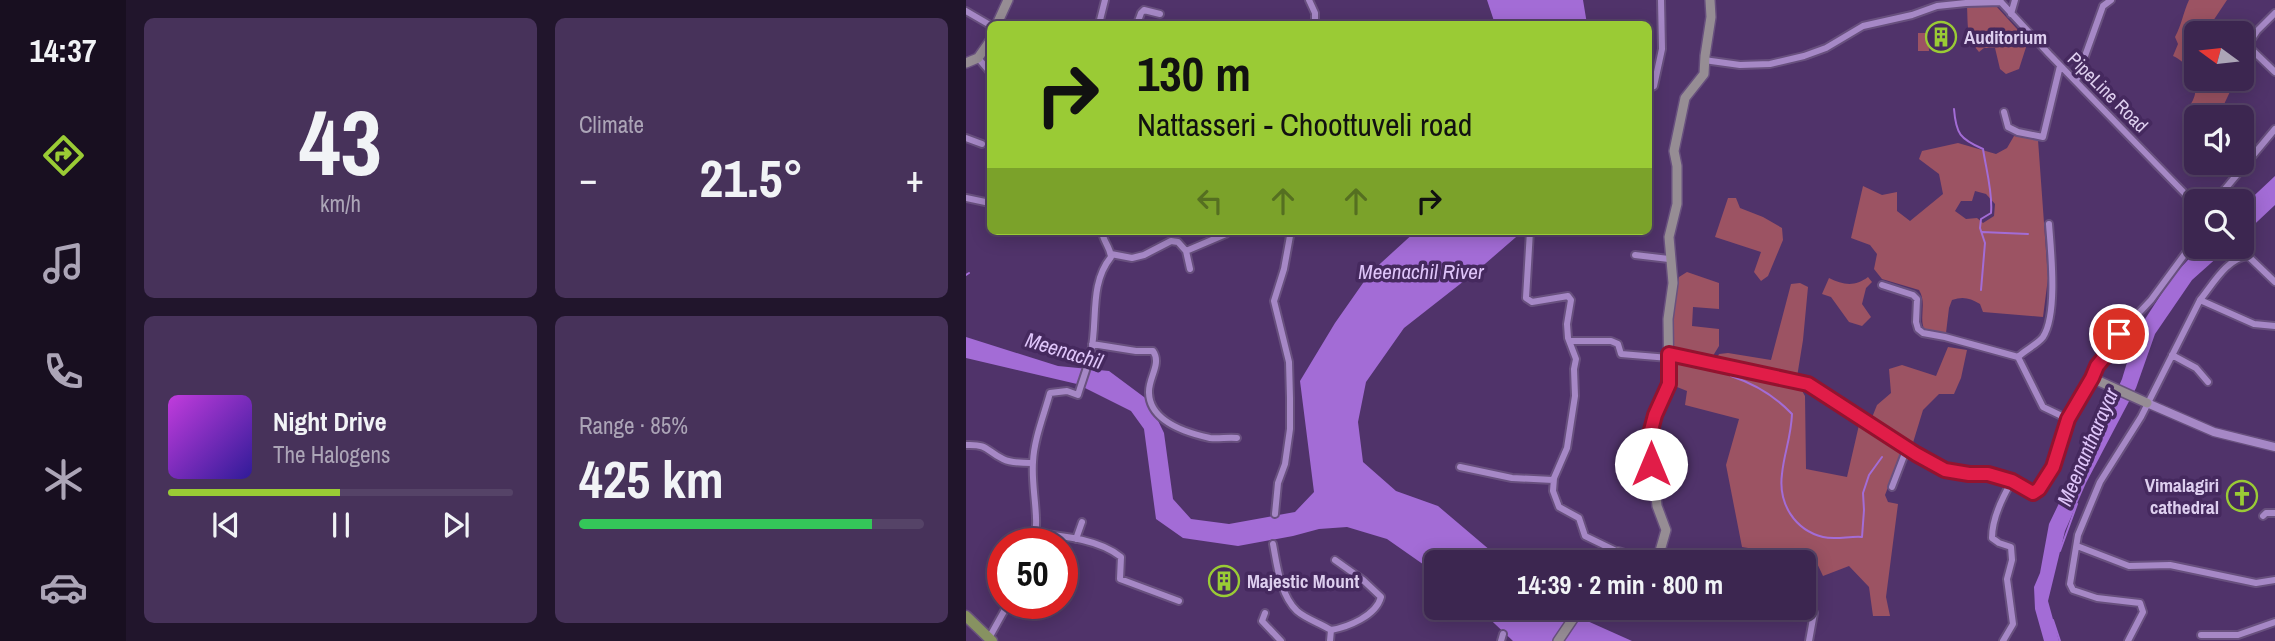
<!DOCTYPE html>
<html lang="en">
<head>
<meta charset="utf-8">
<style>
	body { margin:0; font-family:"Archivo Narrow",sans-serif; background:#47325a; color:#f1f3f6; height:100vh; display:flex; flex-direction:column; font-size:26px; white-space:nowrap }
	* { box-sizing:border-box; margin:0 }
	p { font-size:23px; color:#aca5b7 }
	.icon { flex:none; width:38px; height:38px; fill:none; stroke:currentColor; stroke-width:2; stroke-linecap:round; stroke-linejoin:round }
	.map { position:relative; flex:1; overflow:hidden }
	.side { display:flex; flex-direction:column; gap:18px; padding:18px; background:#21152c; width:840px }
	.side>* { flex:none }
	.top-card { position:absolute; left:21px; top:21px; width:665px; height:214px; border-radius:10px; box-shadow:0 4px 18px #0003,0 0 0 2px #554367; background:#9acb35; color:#111; overflow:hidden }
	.needle { width:46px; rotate:285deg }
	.controls { position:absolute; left:1218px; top:21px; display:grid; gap:14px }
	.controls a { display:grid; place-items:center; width:70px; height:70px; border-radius:10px; background:#3c2650; box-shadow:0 4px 18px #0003,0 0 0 2px #554367; font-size:35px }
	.speed { position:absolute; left:21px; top:528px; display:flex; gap:14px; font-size:35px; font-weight:700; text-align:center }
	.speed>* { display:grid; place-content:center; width:91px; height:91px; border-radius:50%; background:#3c2650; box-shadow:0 4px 18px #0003,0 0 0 2px #554367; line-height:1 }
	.speed .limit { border:10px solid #d22; background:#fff; color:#111 }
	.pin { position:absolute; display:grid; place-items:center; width:60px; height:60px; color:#fff; margin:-30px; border:4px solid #fff; border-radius:50%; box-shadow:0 2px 7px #0007 }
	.me { position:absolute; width:77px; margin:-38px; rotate:0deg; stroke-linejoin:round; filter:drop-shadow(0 0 5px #0008) }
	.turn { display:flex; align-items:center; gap:24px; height:147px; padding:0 35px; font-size:32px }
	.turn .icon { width:91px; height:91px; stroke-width:2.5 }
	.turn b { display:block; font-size:49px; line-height:60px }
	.lanes { display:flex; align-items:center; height:66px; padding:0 35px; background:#0003; justify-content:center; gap:35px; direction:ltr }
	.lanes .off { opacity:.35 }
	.big { font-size:52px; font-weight:800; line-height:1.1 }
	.side .card { flex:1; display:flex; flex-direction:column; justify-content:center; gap:10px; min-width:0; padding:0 24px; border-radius:10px; background:#47325a }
	.side .dial { align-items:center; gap:0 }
	.dial b { font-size:91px; line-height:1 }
	.song { display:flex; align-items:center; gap:21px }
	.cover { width:84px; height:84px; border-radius:10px; background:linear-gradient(135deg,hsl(290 70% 55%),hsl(250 70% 35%)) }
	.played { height:7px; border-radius:4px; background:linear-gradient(90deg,#9acb35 50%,#554367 50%) }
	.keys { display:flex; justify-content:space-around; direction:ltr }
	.heat { display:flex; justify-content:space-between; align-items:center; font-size:38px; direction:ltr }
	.charge { height:10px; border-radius:5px; background:linear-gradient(90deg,#34c759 85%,#554367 0) }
	.side .tiles { flex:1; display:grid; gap:18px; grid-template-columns:repeat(2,1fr) }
	.trip { position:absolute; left:458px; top:550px; width:392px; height:70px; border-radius:10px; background:#3c2650; box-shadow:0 4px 18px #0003,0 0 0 2px #554367; font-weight:800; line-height:70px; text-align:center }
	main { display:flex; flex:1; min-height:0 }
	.tabs { display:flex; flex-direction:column; width:126px; justify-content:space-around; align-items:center; background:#180f20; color:#aca5b7 }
	.tabs .icon { width:49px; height:49px }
	.tabs .on { color:#9acb35 }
	.tabs b { font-size:32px; color:#f1f3f6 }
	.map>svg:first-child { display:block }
	.green { fill:#9c5363; fill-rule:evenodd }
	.water { fill:#a36cd6 }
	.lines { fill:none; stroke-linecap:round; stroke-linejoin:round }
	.stream { stroke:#a36cd6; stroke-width:2 }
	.minor-casing { stroke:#68507e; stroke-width:10 }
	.tertiary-casing { stroke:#68507e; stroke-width:11 }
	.secondary-casing { stroke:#68507e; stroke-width:12 }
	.primary-casing { stroke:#68507e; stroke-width:13 }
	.minor { stroke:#a688c6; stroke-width:6 }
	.tertiary { stroke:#a688c6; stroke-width:8 }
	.secondary { stroke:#968d94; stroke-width:9 }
	.primary { stroke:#879261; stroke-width:10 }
	.route-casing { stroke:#92132f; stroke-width:18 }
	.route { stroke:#e11d48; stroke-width:12 }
	.labels { text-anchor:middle; stroke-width:7; stroke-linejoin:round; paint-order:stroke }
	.poi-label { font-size:19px; font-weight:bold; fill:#decfef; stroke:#45295e; text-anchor:start }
	.street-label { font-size:19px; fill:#decfef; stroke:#45295e }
	.water-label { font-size:21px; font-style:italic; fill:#dfc5fa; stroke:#45295e }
</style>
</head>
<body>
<main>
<nav class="tabs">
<b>14:37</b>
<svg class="icon on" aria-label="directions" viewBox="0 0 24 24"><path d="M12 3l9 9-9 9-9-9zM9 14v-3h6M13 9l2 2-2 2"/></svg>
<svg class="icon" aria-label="music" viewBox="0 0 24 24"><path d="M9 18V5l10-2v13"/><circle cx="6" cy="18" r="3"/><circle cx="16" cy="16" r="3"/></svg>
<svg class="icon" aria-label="phone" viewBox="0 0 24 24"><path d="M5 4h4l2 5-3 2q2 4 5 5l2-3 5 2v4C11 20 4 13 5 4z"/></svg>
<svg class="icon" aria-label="climate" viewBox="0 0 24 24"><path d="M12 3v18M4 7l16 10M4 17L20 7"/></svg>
<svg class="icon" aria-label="car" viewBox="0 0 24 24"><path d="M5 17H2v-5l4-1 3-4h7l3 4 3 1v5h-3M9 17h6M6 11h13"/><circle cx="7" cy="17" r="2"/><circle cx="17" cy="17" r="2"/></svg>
</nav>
<section class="side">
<div class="tiles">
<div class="card dial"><b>43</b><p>km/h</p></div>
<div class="card"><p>Climate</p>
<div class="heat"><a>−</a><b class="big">21.5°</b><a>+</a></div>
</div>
<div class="card">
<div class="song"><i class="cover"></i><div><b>Night Drive</b><p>The Halogens</p></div></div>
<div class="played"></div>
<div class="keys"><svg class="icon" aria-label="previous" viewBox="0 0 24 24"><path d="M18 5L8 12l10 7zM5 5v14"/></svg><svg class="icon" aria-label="pause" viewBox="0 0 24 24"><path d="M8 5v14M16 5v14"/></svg><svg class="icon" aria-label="next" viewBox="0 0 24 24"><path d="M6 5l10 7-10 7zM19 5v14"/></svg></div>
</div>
<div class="card"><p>Range · 85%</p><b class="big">425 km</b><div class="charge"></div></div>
</div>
</section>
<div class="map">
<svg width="1309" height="641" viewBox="0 0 1309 641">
	<rect width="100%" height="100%" fill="#50336a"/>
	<path class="green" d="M1223,0H1261L1239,33H1230V79H1270L1252,117H1230V130L1219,126C1216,111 1222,111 1227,100C1235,84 1222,62 1207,56L1212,44L1209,37C1216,24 1217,13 1223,0Z
		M1001,6H1030L1062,41L1053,69L1040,74L1034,69L1029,48H1018L1013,52C1000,36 1002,26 1001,6Z
		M952,33H962L963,51H952Z
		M1048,136L1072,140L1082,278L1077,317L1017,312L1014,304C1004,298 997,296 986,300L983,308L980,333L958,329C953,316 961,303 953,290L916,279L908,269L911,254L904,245L885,238L897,186L916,195L931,192V211L944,221L977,194L973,174L953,159L956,151L992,143L1030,154L1041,148ZM1009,191L1020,194L1029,204L1028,216L1017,223L1011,218L1000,219L989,211L995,201H1006Z
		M762,198H770L774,208L797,217L816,228L817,240L802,276L795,281L788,272L795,252L749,237Z
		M721,272L753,283V309L727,307L726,326L753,329V346L745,359L706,350L707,306L713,277Z
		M902,277L906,282L900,288L896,304L905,317L896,326L883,322L865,297L856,294L863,278C877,285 889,287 902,277Z
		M834,283L842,287L837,340L831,377L750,360L753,354L762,353L805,360L825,284Z
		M982,347L1001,350L995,378L988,394H973L957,410L946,446L905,420L911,405L925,393L923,369L936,365L970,376Z
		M707,357L835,389L839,396L840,469L881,477L893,425L936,451L919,495L922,502L932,504L920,597L924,616H907L903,587L883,566L857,576L849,559L776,547L760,465L773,419L719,405L721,391L706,385L705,360Z"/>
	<path class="water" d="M521,0H617L621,24H529Z
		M1309,176V205L1276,236V207Z
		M450,231H557L512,270L438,328L400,382L392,422L397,462L430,491L472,506L538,562H471V574L421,539L381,527L353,529L327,536L272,546L217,538L190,519L178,429L165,411L111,384L0,358V337L92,366L143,371L182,400L198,433L207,499L225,519L263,524L329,512L348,492L334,381L369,323L404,273Z
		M1234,247H1263L1226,280L1189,334L1170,388L1120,483L1099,531L1082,601L1093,641H1078L1069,609L1068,587L1074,573L1083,524L1097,495L1104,487L1113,463L1139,417L1156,379L1170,333L1207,276Z
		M511,607H590L666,641H547Z"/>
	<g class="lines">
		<path class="stream" d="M988,109C990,134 994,139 1017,149C1020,169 1027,193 1025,213L1015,219L1014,228L1019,243L1015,290
			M1016,232L1062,234
			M0,275L3,273
			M765,376C789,384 809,396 826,414C825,438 818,453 816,474C812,504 829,530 857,537C869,540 884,536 896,537L898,510L897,493L903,475L916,457
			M1094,551L1111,504
			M1087,620L1094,641"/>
		<g class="minor-casing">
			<path id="minor" d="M343,0L349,13V24
				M1034,1L1083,54L1230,205
				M0,11L24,25
				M1309,13L1291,31L1283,43L1284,48L1309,72
				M1045,14L1049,0
				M133,24L139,0
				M171,24L175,13L178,10L194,14
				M12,58L24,72
				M738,60L774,65L804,64L838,56L860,48L897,26L946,15L971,6L1000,3L1035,2
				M1110,81L1137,6L1145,0
				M682,89L688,86L696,49L695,0
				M1038,112L1042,127L1052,132L1077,137L1094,66
				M0,138L16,144
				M0,198L24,203
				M1249,201L1309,129
				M564,231L560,298L566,302L602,296L605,300L601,324L602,338L610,359L608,369L609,396L601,448L588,478L587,491L593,507L613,518L619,536L652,552
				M220,251L224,269
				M145,254L166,258L178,255L205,241L212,242L220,251L260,234L261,231
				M669,255L703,259
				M916,285L947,295L951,299L950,322L952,329L957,333L979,337L1052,357L1077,407L1102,419
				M1234,300L1288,324L1309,326
				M604,341H645L652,344L655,354L703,358
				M126,344L170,351H187C196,364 182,378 183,393C184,422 221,433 244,438C253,439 262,437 271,438
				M1206,355L1230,368L1242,382
				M1052,357C1059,350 1072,344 1077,337C1092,314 1085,251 1083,224
				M1126,378L1131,366L1149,344L1153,334L1185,300L1230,239
				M0,445C23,444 20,451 37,459C47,464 56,462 66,463
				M494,467L546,478L587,480
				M926,487L941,448
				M309,514L312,483L319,464L324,429V398L323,362L308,301L318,269L324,236L323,231
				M1297,516L1300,513H1309
				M69,533C96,536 133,539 155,557L154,579L213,601
				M110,539L116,522
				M68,544C74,516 65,489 67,462C68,439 78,415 84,393L101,391L112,395C116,381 122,367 125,352C132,321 123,284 145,257C144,246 137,242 136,231
				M307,544C311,565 314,595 331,611C340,619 354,623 365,630L364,641
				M1111,546L1163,566L1204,565L1290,583L1309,580
				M734,607L764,612L786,607
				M825,607L846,608L848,613L843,641
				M299,613L296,621L315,641
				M365,630C382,627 410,616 415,597L397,580L369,560
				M1235,635H1272L1309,622
				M23,638L42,604
				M535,641L537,634
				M1037,641L1047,624L1041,579L1046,560L1045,547L1033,543L1026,538C1026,518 1036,498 1046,481
				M1162,641L1177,612L1174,603L1131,598L1107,590L1104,584L1112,535L1134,482L1175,417L1234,300C1247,284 1261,258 1282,256L1309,282"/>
		</g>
		<g class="tertiary-casing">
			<path id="tertiary" d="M1181,403L1248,432L1309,447"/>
		</g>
		<g class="secondary-casing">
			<path id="secondary" d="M31,24L42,0
				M0,63L12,58L24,41
				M703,354L842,384L950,454L979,470L1003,474H1022L1046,481L1067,493C1091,479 1093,444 1102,420C1108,406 1118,392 1126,378L1181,403
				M646,562L652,552L680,561L692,558L700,530L691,506L688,477L682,450L689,415L703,384L702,319L707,283L703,237L711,204V166L708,151L719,98L738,74L739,56L745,17L744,0
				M592,641L615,607"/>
		</g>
		<g class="primary-casing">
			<path id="primary" d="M0,616L26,641"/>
		</g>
		<use href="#minor" class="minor"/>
		<use href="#tertiary" class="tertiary"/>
		<use href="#secondary" class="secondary"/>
		<use href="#primary" class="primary"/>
	</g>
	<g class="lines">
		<g class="route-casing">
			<path id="route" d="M685,464L682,450L684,434L689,415L703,384V354L842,384L950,454L979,470L1003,474H1022L1046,481L1067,493L1073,489L1087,467L1102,419L1126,378L1131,366L1149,344L1153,334"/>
		</g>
		<use href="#route" class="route"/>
	</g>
	<defs>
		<g id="building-ring" transform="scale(1.575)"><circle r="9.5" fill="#45295e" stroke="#9acb35" stroke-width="1.5"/><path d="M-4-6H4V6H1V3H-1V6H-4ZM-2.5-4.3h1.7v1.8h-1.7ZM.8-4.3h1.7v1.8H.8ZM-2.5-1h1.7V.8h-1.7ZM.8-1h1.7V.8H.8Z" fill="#9acb35"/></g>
		<g id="church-ring" transform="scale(1.575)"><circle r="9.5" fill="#45295e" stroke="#9acb35" stroke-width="1.5"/><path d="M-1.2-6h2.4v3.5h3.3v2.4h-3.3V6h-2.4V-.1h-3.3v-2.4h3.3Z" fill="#9acb35"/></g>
	</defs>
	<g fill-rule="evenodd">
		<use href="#building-ring" x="975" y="37"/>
		<use href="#church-ring" x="1276" y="496"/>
		<use href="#building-ring" x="258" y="581"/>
	</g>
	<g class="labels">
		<g class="poi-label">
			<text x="998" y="44">Auditorium</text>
			<text x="1253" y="492" text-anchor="end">Vimalagiri<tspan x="1253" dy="22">cathedral</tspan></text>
			<text x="281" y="588">Majestic Mount</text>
		</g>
		<g class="street-label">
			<text transform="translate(1142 92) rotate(45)" y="7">PipeLine Road</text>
		</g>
		<g class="water-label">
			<text x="455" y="279">Meenachil River</text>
			<text transform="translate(98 351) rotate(17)" y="7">Meenachil</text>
			<text transform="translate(1122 447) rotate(-67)" y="7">Meenantharayar</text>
		</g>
	</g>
</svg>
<div class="controls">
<a><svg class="needle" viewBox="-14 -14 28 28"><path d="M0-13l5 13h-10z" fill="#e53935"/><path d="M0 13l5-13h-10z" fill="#aca5b7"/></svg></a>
<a><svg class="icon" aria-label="sound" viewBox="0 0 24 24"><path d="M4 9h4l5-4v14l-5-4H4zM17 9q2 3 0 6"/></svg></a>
<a><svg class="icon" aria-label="search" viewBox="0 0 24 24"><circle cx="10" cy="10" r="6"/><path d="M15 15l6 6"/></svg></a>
</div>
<div class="speed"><div class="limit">50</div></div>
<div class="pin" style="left:1153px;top:334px;background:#d93025"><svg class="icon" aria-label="arrive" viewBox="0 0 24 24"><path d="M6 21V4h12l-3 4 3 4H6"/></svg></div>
<svg class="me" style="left:685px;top:464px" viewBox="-20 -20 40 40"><circle r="19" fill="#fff"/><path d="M0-13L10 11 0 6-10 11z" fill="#e11d48"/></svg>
<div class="trip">14:39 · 2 min · 800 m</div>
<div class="top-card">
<div class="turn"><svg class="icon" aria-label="right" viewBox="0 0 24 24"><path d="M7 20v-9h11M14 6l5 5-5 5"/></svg><div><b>130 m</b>Nattasseri - Choottuveli road</div></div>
<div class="lanes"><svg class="icon off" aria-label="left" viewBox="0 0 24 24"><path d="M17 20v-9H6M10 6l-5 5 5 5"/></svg><svg class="icon off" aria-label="ahead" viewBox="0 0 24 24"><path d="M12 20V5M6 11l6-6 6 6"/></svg><svg class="icon off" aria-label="ahead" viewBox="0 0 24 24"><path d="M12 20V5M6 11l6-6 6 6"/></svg><svg class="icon" aria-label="right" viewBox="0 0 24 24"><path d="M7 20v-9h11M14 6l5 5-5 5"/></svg></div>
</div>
</div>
</main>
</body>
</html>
